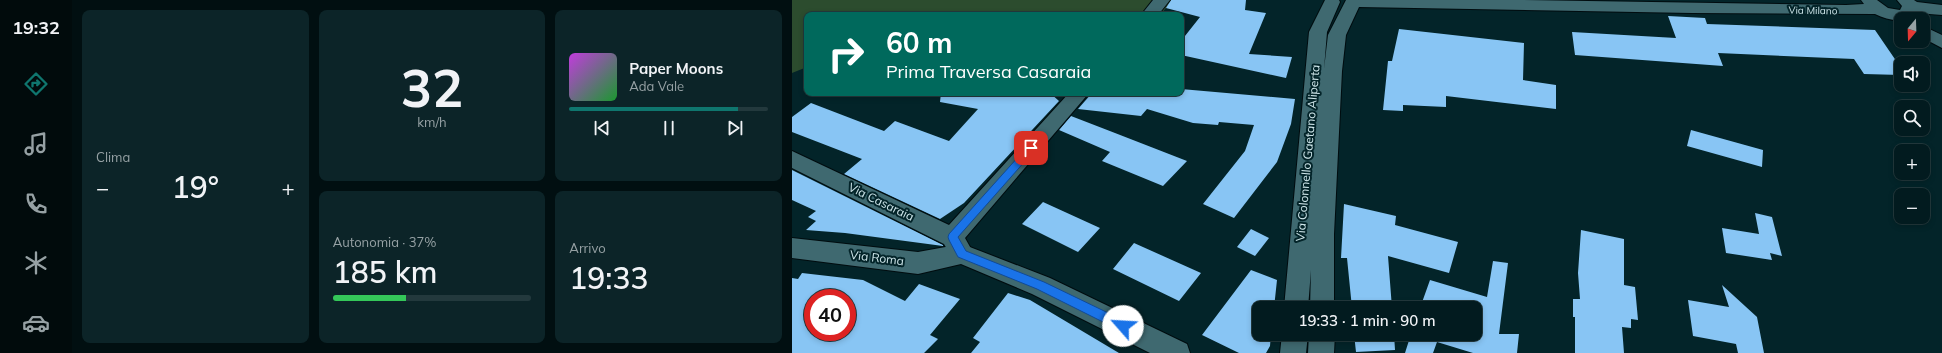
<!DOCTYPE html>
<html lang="it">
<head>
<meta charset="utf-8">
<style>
	body { margin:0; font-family:Mulish,sans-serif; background:#0c2428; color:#f1f3f6; height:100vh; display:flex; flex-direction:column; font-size:15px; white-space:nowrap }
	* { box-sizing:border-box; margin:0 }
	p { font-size:13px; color:#96a1a4 }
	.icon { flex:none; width:22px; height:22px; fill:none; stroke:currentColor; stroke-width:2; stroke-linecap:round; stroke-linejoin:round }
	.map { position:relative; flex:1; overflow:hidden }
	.panel { display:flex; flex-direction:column; gap:10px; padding:10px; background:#010f11; width:720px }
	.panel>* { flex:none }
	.hud { position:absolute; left:12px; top:12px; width:380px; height:84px; border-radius:8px; box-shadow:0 2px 6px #0003,0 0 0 1px #23393d; background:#00695c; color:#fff; overflow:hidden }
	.needle { width:26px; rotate:199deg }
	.controls { position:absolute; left:1102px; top:12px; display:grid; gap:8px }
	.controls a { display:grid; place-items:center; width:36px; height:36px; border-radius:8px; background:#021b1f; box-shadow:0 2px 6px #0003,0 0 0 1px #23393d; font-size:20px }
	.speed { position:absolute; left:12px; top:289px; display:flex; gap:8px; font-size:20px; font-weight:700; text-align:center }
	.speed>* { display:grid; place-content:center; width:52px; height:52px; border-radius:50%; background:#021b1f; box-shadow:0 2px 6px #0003,0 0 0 1px #23393d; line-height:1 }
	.speed .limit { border:6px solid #d22; background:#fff; color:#111 }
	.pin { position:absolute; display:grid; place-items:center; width:34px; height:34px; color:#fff; margin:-17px; border-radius:8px; box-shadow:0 2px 6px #0006 }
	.me { position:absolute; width:44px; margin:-22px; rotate:296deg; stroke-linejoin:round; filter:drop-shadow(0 0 3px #0008) }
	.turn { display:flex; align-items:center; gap:14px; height:84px; padding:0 16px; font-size:18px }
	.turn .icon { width:52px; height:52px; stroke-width:2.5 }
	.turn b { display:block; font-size:28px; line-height:34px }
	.big { font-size:30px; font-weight:600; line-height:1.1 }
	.panel .card { flex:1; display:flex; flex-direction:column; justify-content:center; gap:6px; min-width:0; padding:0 14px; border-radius:8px; background:#0c2428 }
	.panel .dial { align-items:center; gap:0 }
	.dial b { font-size:52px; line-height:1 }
	.song { display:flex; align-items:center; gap:12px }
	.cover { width:48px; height:48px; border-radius:6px; background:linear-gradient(135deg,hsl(290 70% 55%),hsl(130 70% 35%)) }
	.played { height:4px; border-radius:2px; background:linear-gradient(90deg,#0f766e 85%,#23393d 85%) }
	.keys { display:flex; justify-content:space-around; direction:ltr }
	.heat { display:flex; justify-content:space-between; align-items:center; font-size:22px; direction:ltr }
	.charge { height:6px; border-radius:3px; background:linear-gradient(90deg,#34c759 37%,#23393d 0) }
	.panel .tiles { flex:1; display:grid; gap:10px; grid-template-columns:repeat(3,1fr) }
	.card:first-child { grid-row:span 2 }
	.trip { position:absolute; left:460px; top:301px; width:230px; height:40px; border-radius:8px; background:#021b1f; box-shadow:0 2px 6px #0003,0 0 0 1px #23393d; font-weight:600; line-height:40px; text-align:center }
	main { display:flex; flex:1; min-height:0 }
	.tab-bar { display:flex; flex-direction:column; width:72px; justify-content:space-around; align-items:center; background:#010b0c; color:#96a1a4 }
	.tab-bar .icon { width:28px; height:28px }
	.tab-bar .active { color:#0f766e }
	.tab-bar b { font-size:18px; color:#f1f3f6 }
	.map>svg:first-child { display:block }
	.green { fill:#2c4c2e }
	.building { fill:#88c5f4; fill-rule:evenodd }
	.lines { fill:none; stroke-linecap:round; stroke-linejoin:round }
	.minor-casing { stroke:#000c0f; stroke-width:2 }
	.tertiary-casing { stroke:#000c0f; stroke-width:2 }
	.minor { fill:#3f6970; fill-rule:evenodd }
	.tertiary { fill:#3f6970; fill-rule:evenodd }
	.route { fill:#1a73e8; stroke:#114b97 }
	.labels { text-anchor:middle; stroke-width:4; stroke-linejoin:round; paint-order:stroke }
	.far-street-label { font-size:10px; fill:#cfe6ea; stroke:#032429 }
	.street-label { font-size:12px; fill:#cfe6ea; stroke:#032429 }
</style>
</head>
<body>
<main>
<nav class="tab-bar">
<b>19:32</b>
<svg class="icon active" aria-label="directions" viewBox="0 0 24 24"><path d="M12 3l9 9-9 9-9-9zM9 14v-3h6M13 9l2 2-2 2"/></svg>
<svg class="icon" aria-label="music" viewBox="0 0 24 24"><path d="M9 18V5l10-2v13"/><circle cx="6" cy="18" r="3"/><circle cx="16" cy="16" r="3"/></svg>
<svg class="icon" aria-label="phone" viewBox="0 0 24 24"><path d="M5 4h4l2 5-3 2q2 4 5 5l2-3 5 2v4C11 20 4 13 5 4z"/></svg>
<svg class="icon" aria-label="climate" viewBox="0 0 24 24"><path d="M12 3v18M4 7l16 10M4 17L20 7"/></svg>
<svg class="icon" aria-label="car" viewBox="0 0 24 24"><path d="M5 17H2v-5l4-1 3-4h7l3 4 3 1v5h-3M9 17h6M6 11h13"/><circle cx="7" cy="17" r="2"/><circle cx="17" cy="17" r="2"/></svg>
</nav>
<section class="panel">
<div class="tiles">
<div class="card"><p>Clima</p>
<div class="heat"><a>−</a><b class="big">19°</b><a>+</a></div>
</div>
<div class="card dial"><b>32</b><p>km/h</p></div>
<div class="card">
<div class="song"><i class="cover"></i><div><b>Paper Moons</b><p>Ada Vale</p></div></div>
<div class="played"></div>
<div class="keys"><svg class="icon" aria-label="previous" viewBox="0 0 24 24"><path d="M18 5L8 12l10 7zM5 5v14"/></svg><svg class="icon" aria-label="pause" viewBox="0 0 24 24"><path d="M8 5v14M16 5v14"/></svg><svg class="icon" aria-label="next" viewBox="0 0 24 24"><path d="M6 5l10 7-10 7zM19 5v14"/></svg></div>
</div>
<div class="card"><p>Autonomia · 37%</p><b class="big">185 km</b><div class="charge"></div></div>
<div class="card"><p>Arrivo</p><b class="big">19:33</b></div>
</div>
</section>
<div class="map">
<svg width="1150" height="353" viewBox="0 0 1150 353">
	<rect width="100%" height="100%" fill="#032429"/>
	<path class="green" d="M0,0H381L368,15H15V67L0,73Z"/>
	<path class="building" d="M379,0H454L453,10L474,13L457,54L500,57L494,78L389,55V41L408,17L374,8Z
		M876,16L913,18L915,24L1083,30L1109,68V75L1072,74L1062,59L926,53L931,66L783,55L780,32L884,38Z
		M607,29L732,43L731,80L764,85V109L654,96V107L611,105V111L591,110L596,61H600Z
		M389,89L503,99L499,124L485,162L442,218L411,204L453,151L462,125L427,122L426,125L401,123L355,109L349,116L286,109L300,93H389Z
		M149,93H258L267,101L172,203L148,219L52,174L70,159L0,132V117L19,103L92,131L103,121L157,141L186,109L148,102Z
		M279,116L323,133L395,161L371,186L310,161L318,152L267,130Z
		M899,130L971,150L970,167L895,146Z
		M0,170L151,245V246L53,233L14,230L24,221L16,217L24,211L0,200Z
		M251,202L308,228L286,252L230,224Z
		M552,204L604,216L603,225L666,242L657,273L596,256L600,308H560L555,258H549Z
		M963,213L980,217L990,256L978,253L980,260L934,253L930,228L967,234Z
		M459,229L477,238L463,256L445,247Z
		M789,230L832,239V285L843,287L846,320L839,319V328L830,327L832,353H783V317H781V299H788L786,273Z
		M342,243L409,273L387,301L321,269Z
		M701,261L716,263L707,334H727L725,353H681L645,342L641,353H613L619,334H683V308H628L638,280L695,297Z
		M459,270L485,280L482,308H467V334H479L478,346L474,353H447L410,335Z
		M10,273L71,280L113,301L127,284L168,299L138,335L146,339L132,353H0V278L6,279ZM21,298H55V332H21Z
		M930,285L965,317L972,353H946L944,344L901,336L896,300L937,307Z
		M216,293L238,300L327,353H179L188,342L181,338Z
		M562,334H602L603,350L564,352Z"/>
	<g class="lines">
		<g class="minor-casing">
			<path id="minor" d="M361,0H378L366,15H349Z
				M533,0H547L548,2L535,32L532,69L536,35L554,0H731L1054,5L1072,4L1069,0H1085L1096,8L1108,10L1110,6L1105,0H1122L1125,2L1150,5V15L1125,13C1114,24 1097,21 1083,14L900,13L567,7L554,35L550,71L542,234V308H518L519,270L516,308H492L517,32Z
				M1131,26L1150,35V48L1131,38Z
				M277,93H297L173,238L182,254L178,261L170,264L162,261L152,244L0,168V151L157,225Z
				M490,334H516L514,353H488Z
				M517,334H543L542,353H516Z"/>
		</g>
		<g class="tertiary-casing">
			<path id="tertiary" d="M0,238L126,252L170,244L258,278L395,344L398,353H358L240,294L169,264L126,274L0,258Z"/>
		</g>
		<use href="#minor" class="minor"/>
		<use href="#tertiary" class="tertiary"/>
	</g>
	<path class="route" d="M239,145L242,146V151L166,237L174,251L252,282L335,322L336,326L335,330L331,331L327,330L245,289L166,257L157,240L156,237L157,234L236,146Z"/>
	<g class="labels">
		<g class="far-street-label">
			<text transform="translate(1021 10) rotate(1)" y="4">Via Milano</text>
		</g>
		<g class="street-label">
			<text transform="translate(516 153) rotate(-85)" y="4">Via Colonnello Gaetano Aliperta</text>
			<text transform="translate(89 202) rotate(26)" y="4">Via Casaraia</text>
			<text transform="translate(85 258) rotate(7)" y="4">Via Roma</text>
		</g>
	</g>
</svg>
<div class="controls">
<a><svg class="needle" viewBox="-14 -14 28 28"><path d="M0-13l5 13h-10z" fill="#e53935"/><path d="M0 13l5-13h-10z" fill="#96a1a4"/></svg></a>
<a><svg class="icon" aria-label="sound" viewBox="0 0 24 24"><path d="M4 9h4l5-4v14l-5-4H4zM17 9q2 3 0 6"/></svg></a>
<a><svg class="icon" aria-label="search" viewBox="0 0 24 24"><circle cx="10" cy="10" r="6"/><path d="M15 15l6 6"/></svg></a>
<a>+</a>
<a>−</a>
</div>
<div class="speed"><div class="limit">40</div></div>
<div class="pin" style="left:239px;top:148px;background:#d93025"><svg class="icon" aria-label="arrive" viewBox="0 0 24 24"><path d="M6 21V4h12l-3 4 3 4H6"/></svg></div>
<svg class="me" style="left:331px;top:326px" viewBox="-20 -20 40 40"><circle r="19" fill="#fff"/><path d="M0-13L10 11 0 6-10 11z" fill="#1a73e8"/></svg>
<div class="trip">19:33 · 1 min · 90 m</div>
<div class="hud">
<div class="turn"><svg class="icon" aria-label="right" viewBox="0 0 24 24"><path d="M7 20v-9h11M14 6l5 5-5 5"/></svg><div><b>60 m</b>Prima Traversa Casaraia</div></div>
</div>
</div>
</main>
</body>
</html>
